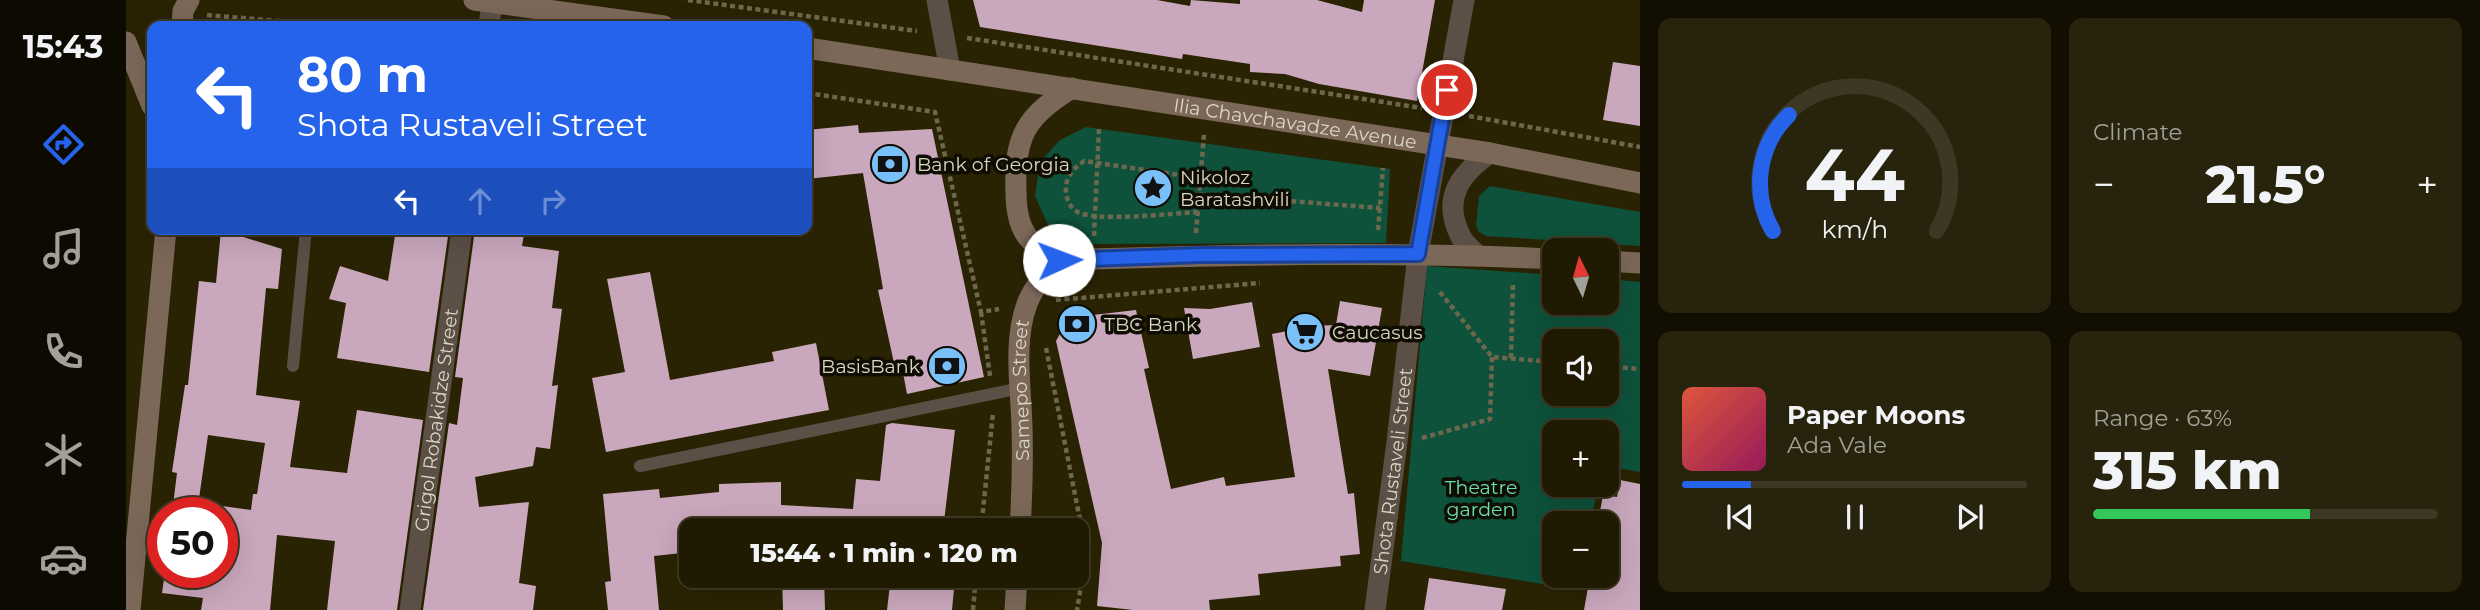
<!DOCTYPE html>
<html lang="en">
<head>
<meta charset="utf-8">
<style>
	body { margin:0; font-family:Montserrat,sans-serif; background:#28230c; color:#f1f3f6; height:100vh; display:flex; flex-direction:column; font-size:26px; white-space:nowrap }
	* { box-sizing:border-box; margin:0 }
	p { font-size:23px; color:#a2a199 }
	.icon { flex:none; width:38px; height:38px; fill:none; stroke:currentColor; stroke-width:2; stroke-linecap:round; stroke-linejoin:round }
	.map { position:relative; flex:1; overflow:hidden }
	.sheet { display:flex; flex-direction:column; gap:18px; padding:18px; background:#120e01; width:840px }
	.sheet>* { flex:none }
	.guide { position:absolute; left:21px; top:21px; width:665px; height:214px; border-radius:14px; box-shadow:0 7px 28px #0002,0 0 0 2px #3d3824; background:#2563eb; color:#fff; overflow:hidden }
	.needle { width:46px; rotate:355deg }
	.fabs { position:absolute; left:1416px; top:238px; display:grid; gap:14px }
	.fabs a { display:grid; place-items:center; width:77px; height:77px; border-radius:14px; background:#201a02; box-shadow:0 7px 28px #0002,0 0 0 2px #3d3824; font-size:35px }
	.speed { position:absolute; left:21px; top:497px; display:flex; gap:14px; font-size:35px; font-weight:700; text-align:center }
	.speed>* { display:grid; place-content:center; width:91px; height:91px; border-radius:50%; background:#201a02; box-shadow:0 7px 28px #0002,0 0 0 2px #3d3824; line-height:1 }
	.speed .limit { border:10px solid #d22; background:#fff; color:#111 }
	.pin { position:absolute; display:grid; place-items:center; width:60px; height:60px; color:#fff; margin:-30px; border:4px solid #fff; border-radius:50%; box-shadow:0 2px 7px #0007 }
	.me { position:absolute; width:77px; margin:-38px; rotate:88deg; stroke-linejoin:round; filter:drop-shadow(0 0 5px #0008) }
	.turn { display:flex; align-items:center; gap:24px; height:147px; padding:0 35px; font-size:32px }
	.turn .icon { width:91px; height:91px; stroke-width:2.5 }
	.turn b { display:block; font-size:49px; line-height:60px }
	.lanes { display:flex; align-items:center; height:66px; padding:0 35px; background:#0003; justify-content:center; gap:35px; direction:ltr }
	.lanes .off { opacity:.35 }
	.big { font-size:52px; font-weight:800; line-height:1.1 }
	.sheet .widget { flex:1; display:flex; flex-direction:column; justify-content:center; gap:10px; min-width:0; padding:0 24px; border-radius:14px; background:#28230c }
	.sheet .dial { align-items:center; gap:0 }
	.dial svg { height:182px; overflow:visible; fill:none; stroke:#3d3824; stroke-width:7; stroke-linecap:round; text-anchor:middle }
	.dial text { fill:#f1f3f6; stroke:none }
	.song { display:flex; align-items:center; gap:21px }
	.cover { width:84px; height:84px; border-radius:10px; background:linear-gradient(135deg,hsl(10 70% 55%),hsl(330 70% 35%)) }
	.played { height:7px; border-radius:4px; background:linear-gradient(90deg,#2563eb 20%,#3d3824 20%) }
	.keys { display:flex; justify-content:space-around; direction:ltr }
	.heat { display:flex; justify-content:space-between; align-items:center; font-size:38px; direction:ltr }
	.charge { height:10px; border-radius:5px; background:linear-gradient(90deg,#34c759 63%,#3d3824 0) }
	.sheet .tiles { flex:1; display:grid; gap:18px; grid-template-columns:repeat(2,1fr) }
	.trip { position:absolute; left:553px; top:518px; width:410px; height:70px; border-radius:14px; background:#201a02; box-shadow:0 7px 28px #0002,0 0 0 2px #3d3824; font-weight:800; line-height:70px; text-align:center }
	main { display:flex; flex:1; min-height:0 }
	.tab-bar { display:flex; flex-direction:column; width:126px; justify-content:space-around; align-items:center; background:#0d0a01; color:#a2a199 }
	.tab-bar .icon { width:49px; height:49px }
	.tab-bar .active { color:#2563eb }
	.tab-bar b { font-size:32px; color:#f1f3f6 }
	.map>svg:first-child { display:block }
	.green { fill:#0e523b; fill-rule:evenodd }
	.building { fill:#c9a7bd }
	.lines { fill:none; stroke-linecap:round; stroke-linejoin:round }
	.path { stroke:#6d674d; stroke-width:4.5; stroke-dasharray:5 3.5; stroke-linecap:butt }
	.lane { stroke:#5c4f46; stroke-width:12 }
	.street { stroke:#5c4f46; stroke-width:21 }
	.secondary { stroke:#7c6859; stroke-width:21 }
	.route-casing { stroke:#184099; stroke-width:18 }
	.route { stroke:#2563eb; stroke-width:12 }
	.labels { text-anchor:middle; stroke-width:7; stroke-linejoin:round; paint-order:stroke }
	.street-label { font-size:19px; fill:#dad6c4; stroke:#0f0c02 }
	.poi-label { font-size:19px; fill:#dad6c4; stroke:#0f0c02; text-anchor:start }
	.park-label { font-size:19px; fill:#6ae0b0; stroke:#0f0c02 }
</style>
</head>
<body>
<main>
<nav class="tab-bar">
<b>15:43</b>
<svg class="icon active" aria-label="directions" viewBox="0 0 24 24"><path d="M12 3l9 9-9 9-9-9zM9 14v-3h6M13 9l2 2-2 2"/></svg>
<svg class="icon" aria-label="music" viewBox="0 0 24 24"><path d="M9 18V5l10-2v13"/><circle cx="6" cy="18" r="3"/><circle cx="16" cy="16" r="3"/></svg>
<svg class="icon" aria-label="phone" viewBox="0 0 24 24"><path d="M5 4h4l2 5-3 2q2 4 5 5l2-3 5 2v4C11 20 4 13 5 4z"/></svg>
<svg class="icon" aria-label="climate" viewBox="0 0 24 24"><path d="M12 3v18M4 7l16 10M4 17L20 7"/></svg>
<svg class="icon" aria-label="car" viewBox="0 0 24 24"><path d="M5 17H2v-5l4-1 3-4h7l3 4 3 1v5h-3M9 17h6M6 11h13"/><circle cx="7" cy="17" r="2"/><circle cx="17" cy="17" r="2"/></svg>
</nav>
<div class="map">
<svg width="1514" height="610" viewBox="0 0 1514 610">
	<rect width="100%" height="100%" fill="#2a2303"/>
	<path class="green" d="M960,127L1264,169L1260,243L958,244L924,229L909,196L914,162L934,140Z
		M1364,186L1514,212V246L1360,236L1353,232L1350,225L1353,196Z
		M1301,266L1428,275V303H1480L1481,279L1514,282V472L1481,466L1480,432H1428V485H1472L1465,523H1428V576H1457L1454,590L1275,561ZM1428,341H1480V394H1428Z"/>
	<path class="building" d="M847,0H1031L1064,6L1065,0L1114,4V0H1191L1236,12L1238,0H1309L1291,101L1193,84L1159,74L1124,72V64L1057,54L1056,59L854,27Z
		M1487,62L1514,66V126L1477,120Z
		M732,125L733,133L806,129L858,377L781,394L775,362L768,363L752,290L757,289L737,173L681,179V130Z
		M270,229H323L303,372L211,358L220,303L203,299L214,266L262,281Z
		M349,229H399L396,246L433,251L426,308L436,309L426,386L432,385L424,449L410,447L407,466L349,477L353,507L403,502L393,583L410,586L407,610H297L323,423L331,425L337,378L329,377Z
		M95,230L156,249L152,289L140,288L130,395L174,401L164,467L221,473L231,410L297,420L271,610H201L209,541L151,535L144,610H75L77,598L36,593L39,572H96V506L125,510L127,494H131L139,443L82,435L71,513H46L51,473L46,472L59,385H62L73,281L90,283Z
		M524,272L544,380L648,361L646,352L690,343L703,410L480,452L466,378L499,372L481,279Z
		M1214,301L1256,308L1244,376L1202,369L1222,494L1228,493L1234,554L1214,556L1215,566L1132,574L1134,595L1083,600L1084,610H1007L971,606L976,543L930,341L939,325L958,316L1010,310L1023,368L1018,369L1045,489L1098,477L1100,486L1169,477L1146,334L1187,326L1210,325Z
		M1126,302L1134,347L1067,359L1058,308L1084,309Z
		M766,423L829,430L817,530H565V552L528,556L533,610H482L479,582L485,581L477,494L533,489L534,498L593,492V484L655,482V505L727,509L730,479L754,481L760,425Z
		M1494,480L1514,484V610H1458L1464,576H1480V523H1472L1477,495L1491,497Z
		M656,576H698L699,610H657Z
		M765,576H812L811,587L828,589L826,610H761Z
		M1303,578L1380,589L1376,610H1298Z"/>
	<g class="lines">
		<path class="path" d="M562,0L791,31
			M81,15L213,26
			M841,38L1296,108
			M681,93L809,112L855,312L873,309
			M1343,116L1514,147
			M1072,194L1254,208
			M1072,212C1049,213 966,223 950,211C944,207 941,200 940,193C939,177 946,170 958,161L1074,178
			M1252,230L1257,168
			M1070,233L1078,134
			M968,236L973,129
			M1314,292L1366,357L1428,362
			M930,300L1134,283
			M855,312L864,376
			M920,348L958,540V568L951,610
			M1385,358L1387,282
			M1480,366L1514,369
			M1296,438L1364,419L1366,357
			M855,530L867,413
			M847,610L850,576"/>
		<path class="lane" d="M498,229H547
			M167,366L180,229
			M514,466L895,388"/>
		<g class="street">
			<path d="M811,0L824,70"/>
			<path d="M363,26L366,2"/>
			<path d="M1352,256C1346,250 1337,243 1334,235C1316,198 1334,174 1364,153"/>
			<path id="s1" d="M284,610L336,229"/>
			<path id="s2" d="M1249,610L1271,442L1292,254L1338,0"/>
		</g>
		<g class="secondary">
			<path d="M348,0L538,26"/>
			<path d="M56,26L57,11L63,0"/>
			<path d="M0,42L26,106"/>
			<path id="s3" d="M681,48L1364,153L1514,183"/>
			<path d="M946,88C900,116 888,136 890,191C890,204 892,222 899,233C906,245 922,253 933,260C1098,255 1263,251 1428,259"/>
			<path d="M1480,261L1514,263"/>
			<path id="s4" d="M894,530C896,496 897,462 896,427C895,388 887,341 901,304C908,286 920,273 933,260"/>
			<path d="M4,610L40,229"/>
			<path d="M889,610L891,576"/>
		</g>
	</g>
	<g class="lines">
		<g class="route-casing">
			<path id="route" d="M933,260L1075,255L1292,254L1321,90"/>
		</g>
		<use href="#route" class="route"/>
	</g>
	<defs>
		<g id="bank-disc" transform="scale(2.0125)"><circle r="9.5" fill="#79bff8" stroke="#0f0c02"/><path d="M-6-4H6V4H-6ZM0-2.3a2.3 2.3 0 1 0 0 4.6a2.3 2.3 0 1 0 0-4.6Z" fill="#111"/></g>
		<g id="sight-disc" transform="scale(2.0125)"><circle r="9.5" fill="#79bff8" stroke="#0f0c02"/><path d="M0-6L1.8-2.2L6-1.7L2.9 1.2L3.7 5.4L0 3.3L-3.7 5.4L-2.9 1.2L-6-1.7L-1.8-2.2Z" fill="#111"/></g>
		<g id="supermarket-disc" transform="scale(2.0125)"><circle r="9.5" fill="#79bff8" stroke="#0f0c02"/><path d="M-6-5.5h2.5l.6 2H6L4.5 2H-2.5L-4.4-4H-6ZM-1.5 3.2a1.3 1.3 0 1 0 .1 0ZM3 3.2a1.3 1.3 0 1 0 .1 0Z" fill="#111"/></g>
	</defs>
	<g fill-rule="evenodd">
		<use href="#bank-disc" x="764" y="164"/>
		<use href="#sight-disc" x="1027" y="188"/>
		<use href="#bank-disc" x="951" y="324"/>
		<use href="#supermarket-disc" x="1179" y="332"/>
		<use href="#bank-disc" x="821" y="366"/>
	</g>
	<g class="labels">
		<g class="street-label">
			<text dy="7" stroke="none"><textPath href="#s3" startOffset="494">Ilia Chavchavadze Avenue</textPath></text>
			<text dy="7" stroke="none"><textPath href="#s4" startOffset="140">Samepo Street</textPath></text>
			<text dy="7" stroke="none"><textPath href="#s1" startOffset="192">Grigol Robakidze Street</textPath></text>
			<text dy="7" stroke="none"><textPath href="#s2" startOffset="140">Shota Rustaveli Street</textPath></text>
		</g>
		<g class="poi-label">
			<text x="791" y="171">Bank of Georgia</text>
			<text x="1054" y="184">Nikoloz<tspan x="1054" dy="22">Baratashvili</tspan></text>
			<text x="978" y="331">TBC Bank</text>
			<text x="1206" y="339">Caucasus</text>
			<text x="794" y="373" text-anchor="end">BasisBank</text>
		</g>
		<g class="park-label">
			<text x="1355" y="494">Theatre<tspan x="1355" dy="22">garden</tspan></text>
		</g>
	</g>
</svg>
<div class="fabs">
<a><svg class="needle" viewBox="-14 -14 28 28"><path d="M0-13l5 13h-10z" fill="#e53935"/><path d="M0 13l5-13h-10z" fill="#a2a199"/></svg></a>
<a><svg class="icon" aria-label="sound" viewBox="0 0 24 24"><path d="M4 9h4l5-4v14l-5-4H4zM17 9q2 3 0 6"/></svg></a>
<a>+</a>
<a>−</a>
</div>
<div class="speed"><div class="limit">50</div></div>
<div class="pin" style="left:1321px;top:90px;background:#d93025"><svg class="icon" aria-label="arrive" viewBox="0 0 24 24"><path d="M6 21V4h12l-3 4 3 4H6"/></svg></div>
<svg class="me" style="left:933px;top:260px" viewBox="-20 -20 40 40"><circle r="19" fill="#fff"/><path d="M0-13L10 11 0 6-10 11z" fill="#2563eb"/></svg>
<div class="trip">15:44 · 1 min · 120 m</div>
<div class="guide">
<div class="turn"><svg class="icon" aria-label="left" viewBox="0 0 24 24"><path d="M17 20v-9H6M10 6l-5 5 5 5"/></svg><div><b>80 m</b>Shota Rustaveli Street</div></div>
<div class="lanes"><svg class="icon" aria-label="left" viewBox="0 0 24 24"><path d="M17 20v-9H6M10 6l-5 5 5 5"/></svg><svg class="icon off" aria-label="ahead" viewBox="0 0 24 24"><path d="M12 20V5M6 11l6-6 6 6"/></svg><svg class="icon off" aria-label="right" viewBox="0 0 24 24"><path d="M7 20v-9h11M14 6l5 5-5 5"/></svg></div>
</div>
</div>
<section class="sheet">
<div class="tiles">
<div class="widget dial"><svg viewBox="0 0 100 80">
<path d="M14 69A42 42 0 1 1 86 69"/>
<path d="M14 69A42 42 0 0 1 21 18" stroke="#2563eb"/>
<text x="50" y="56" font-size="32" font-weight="700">44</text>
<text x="50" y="72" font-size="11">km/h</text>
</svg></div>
<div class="widget"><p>Climate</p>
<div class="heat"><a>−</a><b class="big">21.5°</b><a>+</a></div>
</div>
<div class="widget">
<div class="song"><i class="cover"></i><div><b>Paper Moons</b><p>Ada Vale</p></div></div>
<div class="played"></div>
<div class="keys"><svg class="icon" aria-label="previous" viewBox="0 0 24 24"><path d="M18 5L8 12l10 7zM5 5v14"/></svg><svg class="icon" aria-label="pause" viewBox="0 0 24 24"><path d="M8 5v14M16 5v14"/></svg><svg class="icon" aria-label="next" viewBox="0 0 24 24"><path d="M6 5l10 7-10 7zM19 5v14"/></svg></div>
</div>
<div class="widget"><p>Range · 63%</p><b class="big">315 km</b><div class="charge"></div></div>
</div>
</section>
</main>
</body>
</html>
